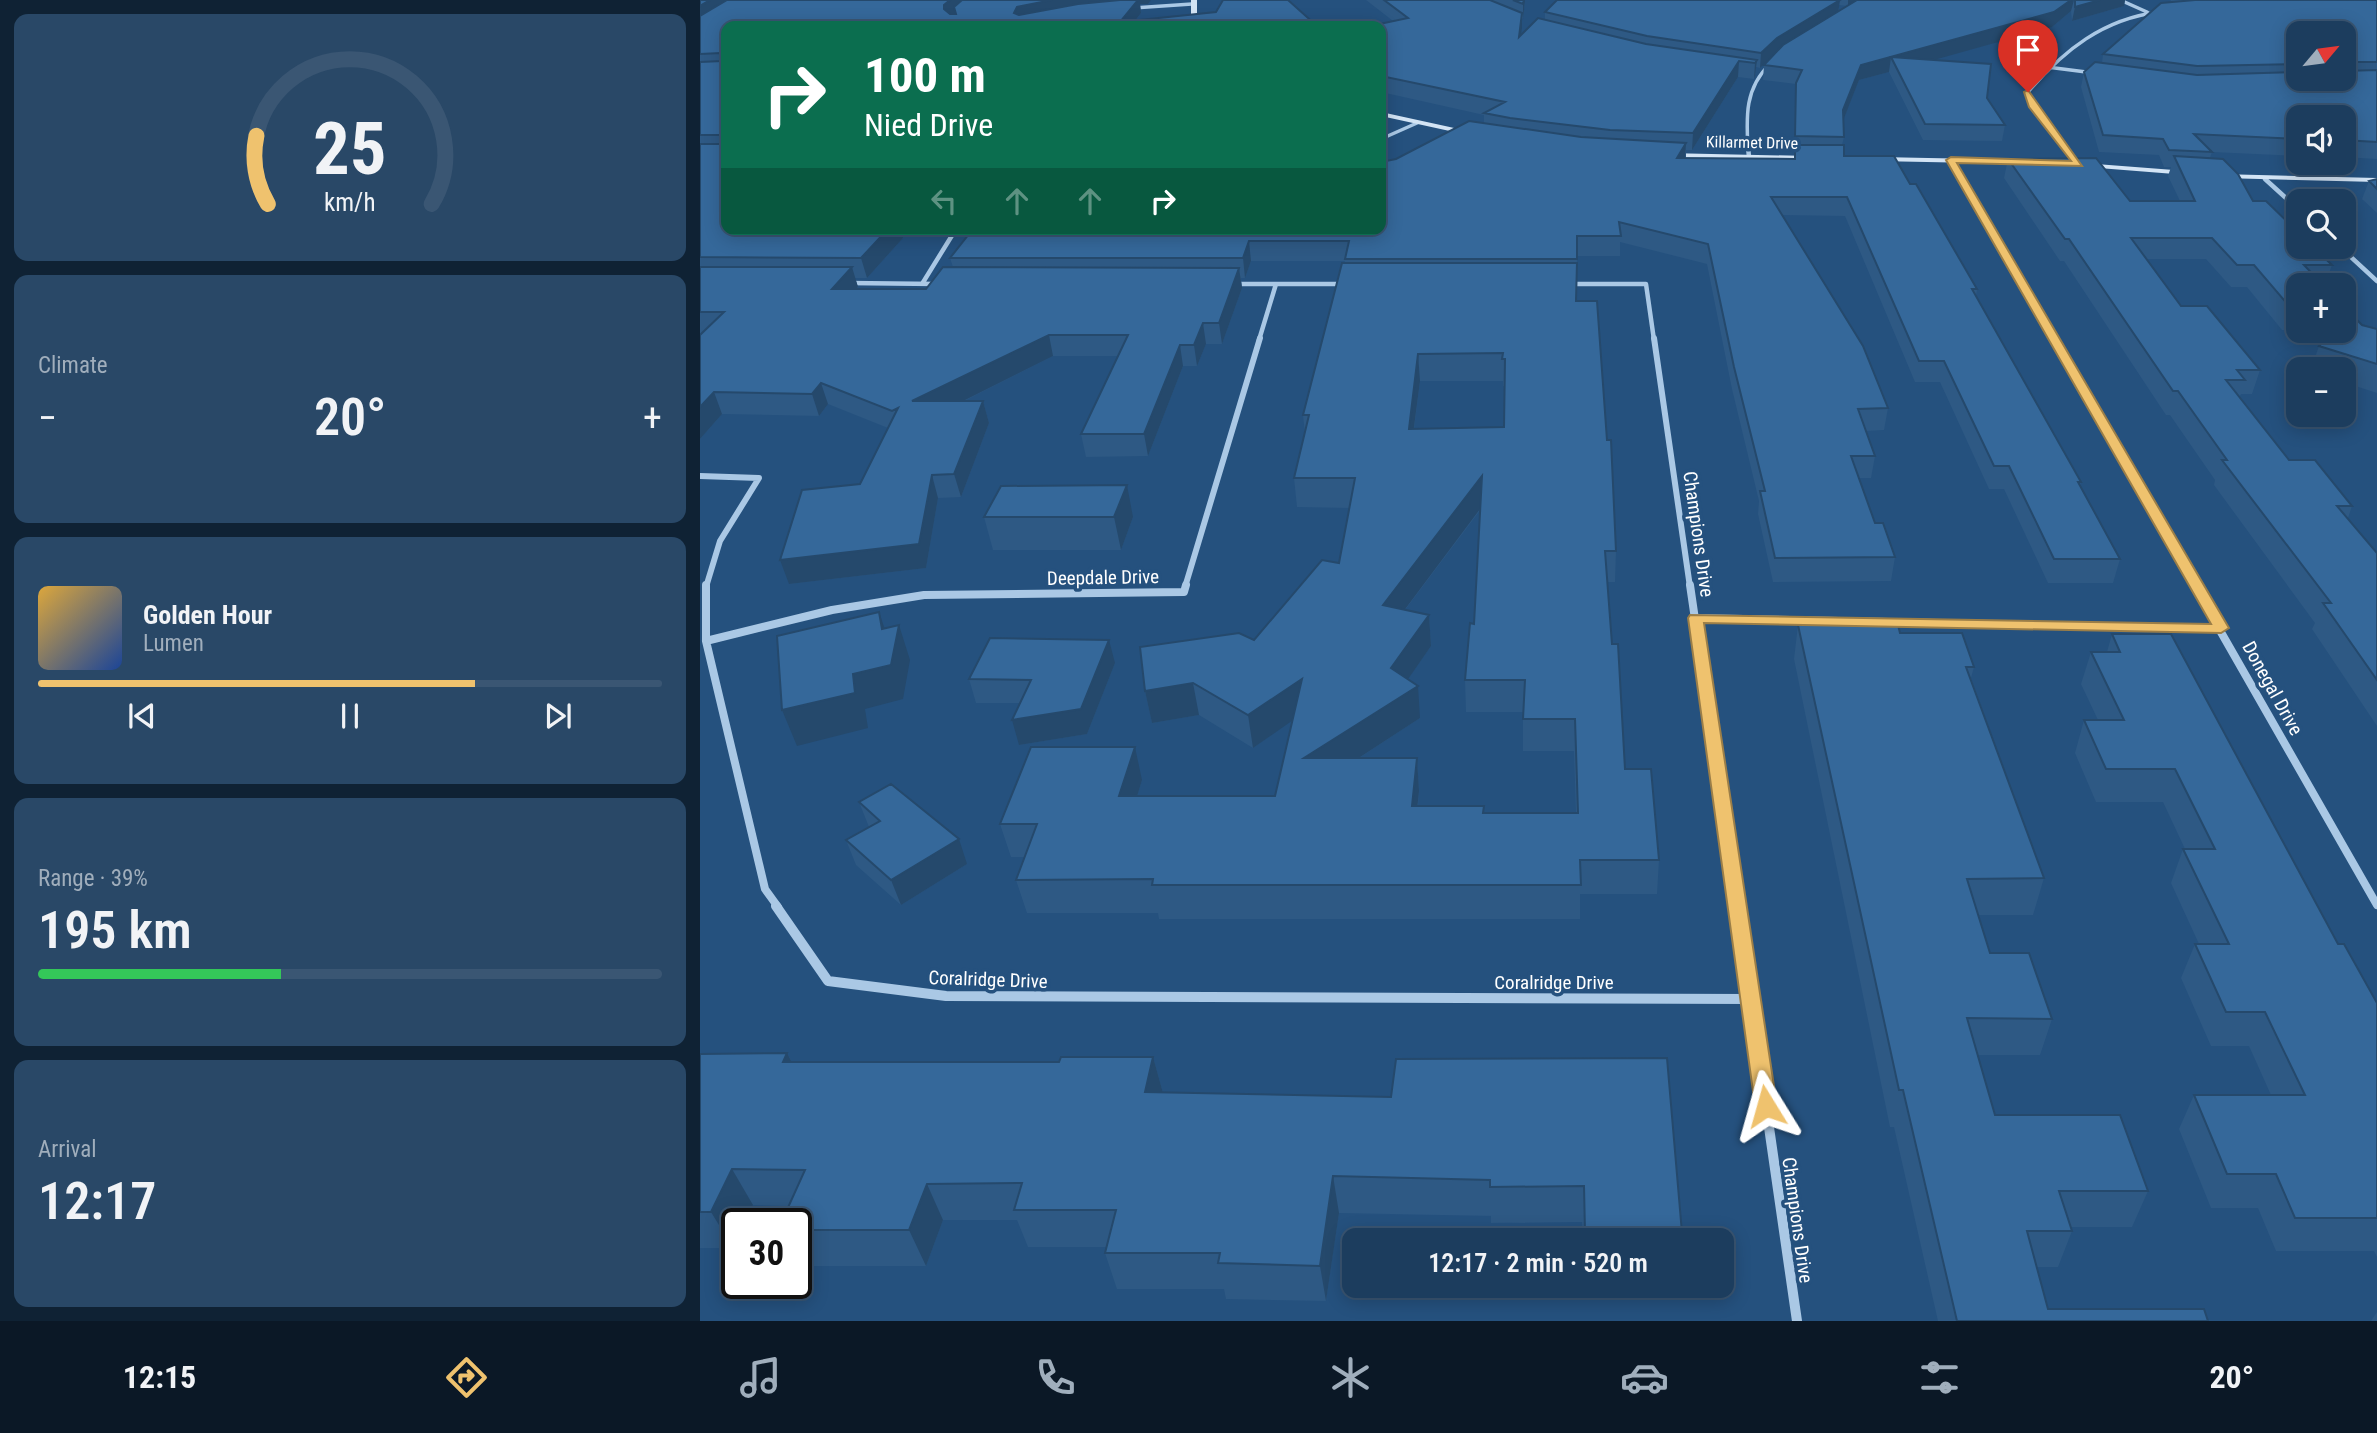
<!DOCTYPE html>
<html lang="en">
<head>
<meta charset="utf-8">
<style>
	body { margin:0; font-family:"Roboto Condensed",sans-serif; background:#294867; color:#f1f3f6; height:100vh; display:flex; flex-direction:column; font-size:26px; white-space:nowrap }
	* { box-sizing:border-box; margin:0 }
	p { font-size:23px; color:#a0aebc }
	.icon { flex:none; width:38px; height:38px; fill:none; stroke:currentColor; stroke-width:2; stroke-linecap:round; stroke-linejoin:round }
	.map { position:relative; flex:1; overflow:hidden }
	.details { display:flex; flex-direction:column; gap:14px; padding:14px; background:#0f2234; width:700px }
	.details>* { flex:none }
	.guide { position:absolute; left:21px; top:21px; width:665px; height:214px; border-radius:14px; box-shadow:0 4px 18px #0003,0 0 0 2px #3a5673; background:#0b6e4f; color:#fff; overflow:hidden }
	.needle { width:46px; rotate:61deg }
	.fabs { position:absolute; left:1586px; top:21px; display:grid; gap:14px }
	.fabs a { display:grid; place-items:center; width:70px; height:70px; border-radius:14px; background:#1c3d5e; box-shadow:0 4px 18px #0003,0 0 0 2px #3a5673; font-size:35px }
	.speed { position:absolute; left:21px; top:1208px; display:flex; gap:14px; font-size:35px; font-weight:700; text-align:center }
	.speed>* { display:grid; place-content:center; width:91px; height:91px; border-radius:50%; background:#1c3d5e; box-shadow:0 4px 18px #0003,0 0 0 2px #3a5673; line-height:1 }
	.speed .limit { border:4px solid #111; border-radius:10px; background:#fff; color:#111 }
	.pin { position:absolute; display:grid; place-items:center; width:60px; height:60px; color:#fff; margin:-72px -30px; border-radius:50% 50% 50% 0; rotate:-45deg; box-shadow:0 0 7px #0007 }
	.pin .icon { rotate:45deg }
	.me { position:absolute; width:77px; margin:-38px; rotate:352deg; stroke-linejoin:round; filter:drop-shadow(0 0 5px #0008) }
	.turn { display:flex; align-items:center; gap:24px; height:147px; padding:0 28px; font-size:32px }
	.turn .icon { width:91px; height:91px; stroke-width:2.5 }
	.turn b { display:block; font-size:49px; line-height:60px }
	.lanes { display:flex; align-items:center; height:66px; padding:0 28px; background:#0003; justify-content:center; gap:35px; direction:ltr }
	.lanes .off { opacity:.35 }
	.big { font-size:52px; font-weight:600; line-height:1.1 }
	.details .card { flex:1; display:flex; flex-direction:column; justify-content:center; gap:10px; min-width:0; padding:0 24px; border-radius:14px; background:#294867 }
	.details .dial { align-items:center; gap:0 }
	.dial svg { height:182px; overflow:visible; fill:none; stroke:#3a5673; stroke-width:7; stroke-linecap:round; text-anchor:middle }
	.dial text { fill:#f1f3f6; stroke:none }
	.song { display:flex; align-items:center; gap:21px }
	.cover { width:84px; height:84px; border-radius:10px; background:linear-gradient(135deg,hsl(40 70% 55%),hsl(220 70% 35%)) }
	.played { height:7px; border-radius:4px; background:linear-gradient(90deg,#efc26e 70%,#3a5673 70%) }
	.keys { display:flex; justify-content:space-around; direction:ltr }
	.heat { display:flex; justify-content:space-between; align-items:center; font-size:38px; direction:ltr }
	.charge { height:10px; border-radius:5px; background:linear-gradient(90deg,#34c759 39%,#3a5673 0) }
	.trip { position:absolute; left:642px; top:1228px; width:392px; height:70px; border-radius:14px; background:#1c3d5e; box-shadow:0 4px 18px #0003,0 0 0 2px #3a5673; font-weight:600; line-height:70px; text-align:center }
	.tabs { display:flex; height:112px; justify-content:space-around; align-items:center; background:#0b1826; color:#a0aebc }
	.tabs .icon { width:49px; height:49px }
	.tabs .selected { color:#efc26e }
	.tabs b { font-size:32px; color:#f1f3f6 }
	main { display:flex; flex:1; min-height:0 }
	.map>svg:first-child { display:block }
	.lines { fill:none; stroke-linecap:round; stroke-linejoin:round }
	.street-far4 { stroke:#aac8e5; stroke-width:3.5 }
	.street-far3 { stroke:#aac8e5; stroke-width:4.5 }
	.street-far2 { stroke:#aac8e5; stroke-width:6 }
	.street-far1 { stroke:#aac8e5; stroke-width:8 }
	.street { stroke:#aac8e5; stroke-width:10 }
	.secondary { fill:#d3e4f5; fill-rule:evenodd }
	.wall { fill:#2e5984; fill-rule:evenodd }
	.shaded-wall { fill:#25496c }
	.building { fill:#35689a; stroke:#25496c; stroke-width:2; fill-rule:evenodd }
	.route { fill:#efc26e; stroke:#9b7e48; stroke-width:2 }
	.labels { text-anchor:middle; stroke-width:7; stroke-linejoin:round; paint-order:stroke }
	.far-street-label { font-size:16px; fill:#fff; stroke:#25517e }
	.street-label { font-size:19px; fill:#fff; stroke:#25517e }
</style>
</head>
<body>
<main>
<section class="details">
<div class="card dial"><svg viewBox="0 0 100 80">
<path d="M14 69A42 42 0 1 1 86 69"/>
<path d="M14 69A42 42 0 0 1 9 39" stroke="#efc26e"/>
<text x="50" y="56" font-size="32" font-weight="700">25</text>
<text x="50" y="72" font-size="11">km/h</text>
</svg></div>
<div class="card"><p>Climate</p>
<div class="heat"><a>−</a><b class="big">20°</b><a>+</a></div>
</div>
<div class="card">
<div class="song"><i class="cover"></i><div><b>Golden Hour</b><p>Lumen</p></div></div>
<div class="played"></div>
<div class="keys"><svg class="icon" aria-label="previous" viewBox="0 0 24 24"><path d="M18 5L8 12l10 7zM5 5v14"/></svg><svg class="icon" aria-label="pause" viewBox="0 0 24 24"><path d="M8 5v14M16 5v14"/></svg><svg class="icon" aria-label="next" viewBox="0 0 24 24"><path d="M6 5l10 7-10 7zM19 5v14"/></svg></div>
</div>
<div class="card"><p>Range · 39%</p><b class="big">195 km</b><div class="charge"></div></div>
<div class="card"><p>Arrival</p><b class="big">12:17</b></div>
</section>
<div class="map">
<svg width="1677" height="1321" viewBox="0 0 1677 1321">
	<rect width="100%" height="100%" fill="#25517e"/>
	<g class="lines">
		<path class="street-far4" d="M1420,0L1447,12
			M433,8L492,4
			M1347,67L1394,73
			M681,139L717,123
			M1048,149C1046,116 1045,88 1070,64
			M1366,149L1332,105L1328,92C1364,50 1403,19 1459,12"/>
		<path class="street-far3" d="M1048,147L1049,157
			M1365,147L1378,164
			M1251,160L1354,340
			M1565,179L1598,209
			M1640,247L1677,281
			M148,283L237,284
			M222,284L256,229
			M533,284H643
			M869,284H946L954,340
			M559,340L576,284"/>
		<path class="street-far2" d="M954,338L990,587
			M1353,338L1495,587
			M0,476L59,478L20,541L6,587
			M485,587L560,338"/>
		<path class="street-far1" d="M6,585V641L65,889L78,907
			M990,585L1037,907
			M1494,585L1677,905
			M995,618L1521,629
			M6,641L132,610L224,595L484,592L486,585"/>
		<path class="street" d="M76,906L128,981L246,996L1050,999
			M1037,906L1097,1321"/>
		<path class="secondary" d="M491,0H497V26H491Z
			M681,112L768,131L772,133L768,135L681,116Z
			M966,153L1110,156L1114,158L1110,160L969,157H966Z
			M1179,157L1327,160L1331,162L1327,164L1176,161L1175,159Z
			M1383,163L1487,171L1491,173L1487,175L1386,167L1382,165Z
			M1519,174L1677,178V182L1522,178L1518,176Z"/>
	</g>
	<path class="wall" d="M0,0H451L448,4H440L441,13L436,20L617,26H26L201,229L203,238L167,278H155L158,287L157,289H226L253,267L250,258L681,229L696,159L784,123V115L681,92V26L693,21L666,0H825L823,19L822,18L821,35L845,20V12L857,0H1425L1424,6L1372,21L1371,11L1352,27L1231,60L1287,98L1305,125L1302,141L1223,140L1189,72L1159,80L1143,120L1144,137L1142,145L1144,156L1210,184L1277,289L1276,296L1381,482L1380,486L1420,559L1413,583H1348L1304,489H1289L1240,382H1215L1145,216L1082,215L1188,408L1184,430L1166,431L1175,456L1171,478H1159L1175,523L1195,557L1191,581L1073,582L1058,514L1059,501L1032,389L1007,264L920,242V256H877L876,301L916,551L915,582H908L912,644L925,769L959,860L957,894H880V919H459L458,913H327L316,880L325,857H311L300,824L442,780L437,796H575L592,720L553,748L499,715L452,723L445,691L554,640L639,563L650,508L597,507L594,478L605,434L603,415L645,261H551L545,278H541L542,288L522,344H506L497,366H483L448,456L386,457L381,434L418,356H353L264,401H283L289,423L261,497L238,498L226,568L89,584L160,484L188,428L128,404L119,416L22,414L0,439V335L2,333H0ZM1139,5L1147,6L1139,11ZM1073,56L1064,65L1063,80L1096,84L1095,98L1094,159L986,158V150H992L1038,77L1054,79L1055,76L1056,67L1060,68ZM720,381H803V386H805L804,427L714,429ZM781,509L774,624L765,680L766,712H823V751H874L876,813H784L718,806L719,791L717,758H659L720,718L708,679L731,646L729,615L705,610Z
		M1471,0H1677V159L1643,157V117H1598V156L1512,152L1510,158L1553,201L1632,265L1625,285H1598V330H1582L1547,287H1531L1506,259H1447L1481,306L1560,370L1552,394H1541L1539,398L1589,460L1652,506L1648,518L1677,553V726L1612,629L1615,623L1514,485L1515,480L1470,415H1466L1364,261H1360L1304,178L1308,159L1430,201H1480L1468,176L1471,167H1464L1459,155L1399,152L1381,87L1384,72L1402,63L1403,54L1470,2ZM1598,33H1643V79H1598Z
		M1677,179V213L1662,199L1669,181Z
		M1662,325L1677,329V393L1643,382V369H1611L1619,346Z
		M284,517H433L421,550H293Z
		M1098,625L1200,633L1274,667L1271,678L1344,878L1333,915H1279L1290,953L1352,1019L1340,1055H1278L1295,1115L1448,1191L1432,1227H1371L1372,1231L1358,1267H1336L1348,1309L1508,1321H1238L1194,1127H1190L1094,659Z
		M1412,634L1638,944L1677,1003V1257L1674,1251H1576L1558,1208H1511L1479,1129L1494,1095H1571L1549,1046H1511L1481,978L1495,944H1499L1471,883L1483,849H1485L1463,802H1396L1375,753L1384,720H1398L1381,684L1391,652H1407Z
		M415,663L387,734L319,745L320,703H276L269,679Z
		M159,802L267,864L201,905L156,865L146,840L169,827Z
		M87,1053L92,1062H359L453,1057L463,1093L691,1097L696,1059L982,1233L981,1241H883L882,1222L791,1223V1216L639,1213L626,1301L526,1299L524,1289H417L405,1253L407,1247H328L317,1220H243L226,1266H99L96,1261V1223L89,1206L53,1205L33,1248H0V1054Z
		M1677,1312V1321H1671Z"/>
	<path class="shaded-wall" d="M10,0H39L0,24V6Z
		M250,0H270L248,19L244,9V5Z
		M352,0H451L448,4H440L441,13L431,26L420,22L434,5L318,26L314,13L317,7Z
		M824,0H825L823,19V4Z
		M1140,0L1138,14L1076,53L1060,68L1061,53L1077,38Z
		M1148,0H1157L1148,6Z
		M1371,0H1374L1371,11L1352,27L1198,70L1191,57L1189,72L1159,80L1141,126L1143,110L1161,65Z
		M1400,0H1425L1424,6L1372,21L1375,7Z
		M822,13V28L819,52V37Z
		M1057,60L1055,76L1054,79L1055,63Z
		M1039,61L1038,77L992,150L993,133Z
		M986,143L985,161L977,158Z
		M188,229H201L203,238L167,278L161,258Z
		M549,241L551,261L545,278L543,258Z
		M152,267L158,287L138,309L132,289Z
		M539,268L542,288L522,344L519,323Z
		M503,323L506,344L497,366L494,345Z
		M349,335L353,356L219,423L212,401Z
		M480,345L483,366L448,456L444,434Z
		M718,354L720,381L710,457L709,429Z
		M121,383L128,404L119,416L112,394Z
		M14,392L22,414L0,439V407Z
		M283,401L289,423L261,497L254,474Z
		M232,475L238,498L226,568L89,584L80,560Z
		M782,476L783,505L685,636L683,605Z
		M427,485L433,517L421,550L414,517Z
		M179,612L191,647L199,625L210,660L203,699L165,709L168,728L97,746L82,710L153,674L182,629Z
		M729,615L731,646L693,701L691,668Z
		M409,640L415,663L387,734L319,745L312,720Z
		M602,679L606,711L553,748L548,715Z
		M493,683L499,715L452,723L445,691Z
		M718,686L720,718L608,791L604,758Z
		M435,747L442,780L427,829L419,796Z
		M717,758L719,791L714,839L712,806Z
		M259,839L267,864L201,905L191,880Z
		M87,1053L106,1090L83,1062Z
		M453,1057L463,1093L445,1092Z
		M32,1169L53,1205L45,1223H37V1240L33,1248L11,1212Z
		M633,1176L639,1213L626,1301L620,1266Z
		M227,1184L243,1220L226,1266L209,1230Z"/>
	<path class="building" d="M0,0H10L0,6Z
		M27,0H250L244,5V9L250,14H256L254,7L262,0H352L317,7L314,13L319,15L378,4L420,0H438L420,22L516,12L523,0H588L617,26H386L380,22L377,26H26V229H188L161,258L0,257V144H21L25,140L21,135H0V62L22,61L25,58L21,53L0,54V16Z
		M684,0H790L822,13L819,37L838,18L946,44L1057,60L1055,63L1039,61L993,133L910,130L810,118L784,113L805,102L681,76V26H670L708,18Z
		M813,0H824L823,4Z
		M857,0H1140L1077,38L1061,53L947,36L845,12Z
		M1157,0H1371L1354,12L1161,65L1143,110L1144,137L1095,136L1096,83L1102,70L1064,65L1083,45Z
		M1375,0H1400L1375,7Z
		M1495,0H1677V62H1643V33H1598V64L1497,66L1403,54L1461,3Z
		M1191,57L1291,64L1287,98L1305,125L1225,124Z
		M1395,62L1497,75L1598,72V79H1643V71L1677,70V142L1643,140V117H1598V139L1494,134L1512,152L1469,150L1463,139L1403,135L1384,72Z
		M769,121L881,137L986,143L977,158L1095,159V145H1144V156H1194L1210,184H1216L1277,289H1272L1381,482H1378L1420,559H1354L1309,466H1294L1244,361H1219L1147,197H1071L1163,346L1188,408L1158,409L1175,456H1151L1175,523H1183L1195,557L1075,558L1060,491H1065L1034,367L1008,244L919,222L921,236H877V259H645L649,241H549L543,258H250L273,229H681V162L696,159Z
		M1474,156L1523,159L1538,174L1553,201H1566L1598,232V247H1613L1632,265H1604L1623,285H1598V307H1590L1554,265H1537L1512,238H1431L1481,306H1507L1560,370H1537L1545,380H1526L1589,460H1615L1652,506H1637L1677,553V680L1623,603H1631L1522,460H1527L1478,391H1473L1369,239H1365L1308,159L1396,158L1430,201H1495Z
		M1677,179V189L1669,181Z
		M642,263H877L876,301H897L907,440H911L916,551H905L912,644H918L925,769H951L959,860H880L881,885H452L453,879L316,880L337,824H300L331,747H435L419,796H575L602,679L548,715L493,683L445,691L440,647L539,633L554,640L622,560L639,563L655,478H594L609,415H603ZM803,353L802,359H805L804,427L709,429L718,354ZM782,476L774,624L770,623L765,680H825L823,719H875L878,813H783L784,806H712L717,758H604L718,686L691,668L729,615L683,605Z
		M0,267H152L132,289H226L243,267L539,268L519,323H503L494,345H480L444,434H381L428,335H349L212,401H283L254,474L232,475L219,544L80,560L102,490L160,484L198,408L192,411L121,383L112,394L14,392L0,407V335L24,312H0Z
		M1654,317L1662,325L1677,329V364L1619,346L1638,331H1643V326Z
		M427,485L414,517H284L301,486Z
		M179,612L182,629L199,625L191,665L153,674L155,693L82,710L77,636Z
		M1098,625H1198L1200,633H1262L1274,667H1266L1344,878L1267,879L1290,953H1329L1352,1019L1267,1018L1295,1115H1420L1448,1191H1359L1372,1231H1327L1348,1309H1504L1508,1321H1257L1203,1090H1199Z
		M1412,634H1471L1638,944H1644L1677,1003V1218H1595L1576,1174H1527L1494,1095H1605L1565,1012H1526L1495,944H1529L1483,849H1515L1475,769H1406L1384,720H1424L1391,652H1420Z
		M290,638L409,640L381,709L312,720L331,680L269,679Z
		M191,784L259,839L191,880L146,840L180,821L159,802Z
		M87,1053L83,1062H359L361,1057H453L445,1092L691,1097L696,1059L967,1058L982,1233H885L884,1186L790,1187V1180L633,1176L620,1266L518,1263L520,1253H405L416,1210H314L322,1183L227,1184L209,1230H96V1223H81L105,1170L32,1169L11,1212H0V1054Z"/>
	<path class="route" d="M1328,90L1382,166L1257,163L1529,628L1521,633L1004,623L1077,1106L1074,1113L1066,1116L1058,1113L1055,1106L988,618L990,615L1511,624L1246,160L1251,157L1371,161L1329,107L1324,92Z"/>
	<g class="labels">
		<g class="far-street-label">
			<text transform="translate(1052 142) rotate(1)" y="6">Killarmet Drive</text>
		</g>
		<g class="street-label">
			<text transform="translate(999 534) rotate(82)" y="7">Champions Drive</text>
			<text transform="translate(403 577) rotate(-1)" y="7">Deepdale Drive</text>
			<text transform="translate(1573 688) rotate(61)" y="7">Donegal Drive</text>
			<text transform="translate(288 979) rotate(2)" y="7">Coralridge Drive</text>
			<text x="854" y="989">Coralridge Drive</text>
			<text transform="translate(1098 1220) rotate(82)" y="7">Champions Drive</text>
		</g>
	</g>
</svg>
<div class="fabs">
<a><svg class="needle" viewBox="-14 -14 28 28"><path d="M0-13l5 13h-10z" fill="#e53935"/><path d="M0 13l5-13h-10z" fill="#a0aebc"/></svg></a>
<a><svg class="icon" aria-label="sound" viewBox="0 0 24 24"><path d="M4 9h4l5-4v14l-5-4H4zM17 9q2 3 0 6"/></svg></a>
<a><svg class="icon" aria-label="search" viewBox="0 0 24 24"><circle cx="10" cy="10" r="6"/><path d="M15 15l6 6"/></svg></a>
<a>+</a>
<a>−</a>
</div>
<div class="speed"><div class="limit">30</div></div>
<div class="pin" style="left:1328px;top:92px;background:#d93025"><svg class="icon" aria-label="arrive" viewBox="0 0 24 24"><path d="M6 21V4h12l-3 4 3 4H6"/></svg></div>
<svg class="me" style="left:1066px;top:1106px" viewBox="-20 -20 40 40"><path d="M0-17L14 15 0 8-14 15z" fill="#efc26e" stroke="#fff" stroke-width="4"/></svg>
<div class="trip">12:17 · 2 min · 520 m</div>
<div class="guide">
<div class="turn"><svg class="icon" aria-label="right" viewBox="0 0 24 24"><path d="M7 20v-9h11M14 6l5 5-5 5"/></svg><div><b>100 m</b>Nied Drive</div></div>
<div class="lanes"><svg class="icon off" aria-label="left" viewBox="0 0 24 24"><path d="M17 20v-9H6M10 6l-5 5 5 5"/></svg><svg class="icon off" aria-label="ahead" viewBox="0 0 24 24"><path d="M12 20V5M6 11l6-6 6 6"/></svg><svg class="icon off" aria-label="ahead" viewBox="0 0 24 24"><path d="M12 20V5M6 11l6-6 6 6"/></svg><svg class="icon" aria-label="right" viewBox="0 0 24 24"><path d="M7 20v-9h11M14 6l5 5-5 5"/></svg></div>
</div>
</div>
</main>
<nav class="tabs">
<b>12:15</b>
<svg class="icon selected" aria-label="directions" viewBox="0 0 24 24"><path d="M12 3l9 9-9 9-9-9zM9 14v-3h6M13 9l2 2-2 2"/></svg>
<svg class="icon" aria-label="music" viewBox="0 0 24 24"><path d="M9 18V5l10-2v13"/><circle cx="6" cy="18" r="3"/><circle cx="16" cy="16" r="3"/></svg>
<svg class="icon" aria-label="phone" viewBox="0 0 24 24"><path d="M5 4h4l2 5-3 2q2 4 5 5l2-3 5 2v4C11 20 4 13 5 4z"/></svg>
<svg class="icon" aria-label="climate" viewBox="0 0 24 24"><path d="M12 3v18M4 7l16 10M4 17L20 7"/></svg>
<svg class="icon" aria-label="car" viewBox="0 0 24 24"><path d="M5 17H2v-5l4-1 3-4h7l3 4 3 1v5h-3M9 17h6M6 11h13"/><circle cx="7" cy="17" r="2"/><circle cx="17" cy="17" r="2"/></svg>
<svg class="icon" aria-label="filters" viewBox="0 0 24 24"><path d="M4 7h16M4 17h16"/><circle cx="9" cy="7" r="2"/><circle cx="15" cy="17" r="2"/></svg>
<b>20°</b>
</nav>
</body>
</html>
